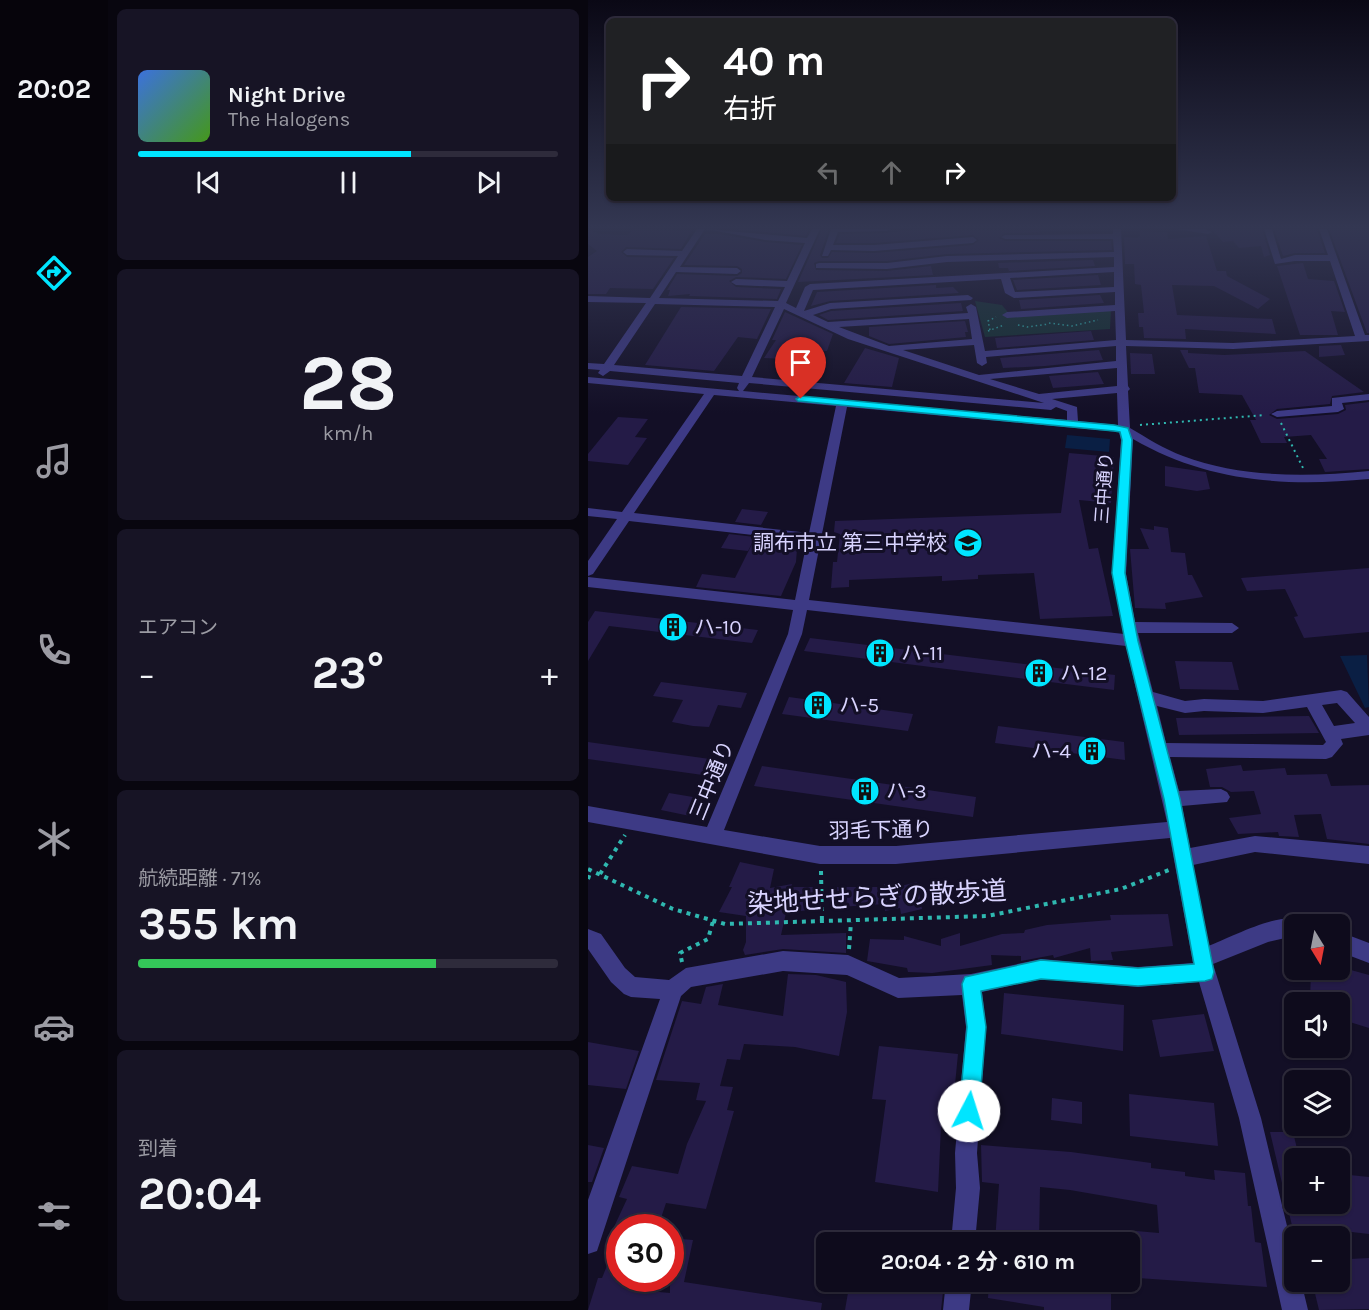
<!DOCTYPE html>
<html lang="ja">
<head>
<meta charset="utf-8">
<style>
	body { margin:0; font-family:Karla,"Noto Sans JP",sans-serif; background:#171425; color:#f1f3f6; height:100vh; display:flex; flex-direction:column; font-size:22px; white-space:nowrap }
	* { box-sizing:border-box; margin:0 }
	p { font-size:20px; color:#9b9ba3 }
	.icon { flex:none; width:33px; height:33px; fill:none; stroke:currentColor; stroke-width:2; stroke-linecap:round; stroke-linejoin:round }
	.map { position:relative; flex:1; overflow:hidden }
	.drawer { display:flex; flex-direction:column; gap:9px; padding:9px; background:#08060f; width:480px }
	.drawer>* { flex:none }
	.hud { position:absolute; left:18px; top:18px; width:570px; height:183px; border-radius:9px; box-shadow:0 2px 4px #0004,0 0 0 2px #2e2b3b; background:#202124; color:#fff; overflow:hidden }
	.needle { width:39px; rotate:170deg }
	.buttons { position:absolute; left:696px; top:914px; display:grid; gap:12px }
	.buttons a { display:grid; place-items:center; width:66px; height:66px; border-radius:9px; background:#0e0b1c; box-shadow:0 2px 4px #0004,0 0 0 2px #2e2b3b; font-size:30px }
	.speed { position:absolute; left:18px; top:1214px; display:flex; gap:12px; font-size:30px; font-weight:700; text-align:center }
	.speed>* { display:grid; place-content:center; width:78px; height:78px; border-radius:50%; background:#0e0b1c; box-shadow:0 2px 4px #0004,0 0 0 2px #2e2b3b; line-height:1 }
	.speed .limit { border:9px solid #d22; background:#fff; color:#111 }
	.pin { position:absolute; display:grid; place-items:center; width:51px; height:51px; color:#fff; margin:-62px -26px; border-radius:50% 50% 50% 0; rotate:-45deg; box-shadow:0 0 6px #0007 }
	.pin .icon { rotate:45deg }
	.me { position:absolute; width:66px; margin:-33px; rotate:5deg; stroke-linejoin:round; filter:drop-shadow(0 0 4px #0008) }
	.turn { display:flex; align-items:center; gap:21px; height:126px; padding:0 18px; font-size:27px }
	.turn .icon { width:78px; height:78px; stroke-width:2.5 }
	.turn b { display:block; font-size:42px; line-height:51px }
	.lanes { display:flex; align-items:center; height:57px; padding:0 18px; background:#0003; justify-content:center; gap:30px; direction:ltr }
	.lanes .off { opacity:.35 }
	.big { font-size:45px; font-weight:700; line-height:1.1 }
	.drawer .card { flex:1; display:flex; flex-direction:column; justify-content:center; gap:9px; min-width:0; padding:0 21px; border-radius:9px; background:#171425 }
	.drawer .dial { align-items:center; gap:0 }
	.dial b { font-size:78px; line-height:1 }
	.song { display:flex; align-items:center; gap:18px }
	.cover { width:72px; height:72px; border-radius:9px; background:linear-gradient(135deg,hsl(220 70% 55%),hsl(100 70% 35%)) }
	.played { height:6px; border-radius:3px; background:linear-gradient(90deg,#00e5ff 65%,#2e2b3b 65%) }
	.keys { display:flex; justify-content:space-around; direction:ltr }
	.heat { display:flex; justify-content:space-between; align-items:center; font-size:33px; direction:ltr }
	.charge { height:9px; border-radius:4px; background:linear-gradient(90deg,#34c759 71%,#2e2b3b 0) }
	.trip { position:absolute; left:228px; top:1232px; width:324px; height:60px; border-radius:9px; background:#0e0b1c; box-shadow:0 2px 4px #0004,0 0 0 2px #2e2b3b; font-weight:700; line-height:60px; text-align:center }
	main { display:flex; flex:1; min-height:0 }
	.menu { display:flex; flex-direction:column; width:108px; justify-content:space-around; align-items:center; background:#06040b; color:#9b9ba3 }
	.menu .icon { width:42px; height:42px }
	.menu .on { color:#00e5ff }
	.menu b { font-size:27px; color:#f1f3f6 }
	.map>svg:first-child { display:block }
	.green { fill:#12302f }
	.water { fill:#0a1f44 }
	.building { fill:#241b47 }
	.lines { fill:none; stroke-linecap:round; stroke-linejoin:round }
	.path-far2 { stroke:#2fb8b0; stroke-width:1.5; stroke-dasharray:1.5 3; stroke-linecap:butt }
	.path-far1 { stroke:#2fb8b0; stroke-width:2; stroke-dasharray:2 4; stroke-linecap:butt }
	.path { stroke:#2fb8b0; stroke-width:4; stroke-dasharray:4 5; stroke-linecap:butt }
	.minor { fill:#3d3a85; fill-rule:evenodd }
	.route { fill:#00e5ff; stroke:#0095a6; stroke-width:1.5 }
	.labels { text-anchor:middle; stroke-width:6; stroke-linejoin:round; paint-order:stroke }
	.far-street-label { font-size:18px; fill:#d9d4ff; stroke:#130f26 }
	.poi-label { font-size:21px; fill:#d9d4ff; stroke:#130f26; text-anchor:start }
	.street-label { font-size:21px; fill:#d9d4ff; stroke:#130f26 }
	.near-street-label { font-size:26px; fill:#d9d4ff; stroke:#130f26 }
</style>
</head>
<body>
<main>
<nav class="menu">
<b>20:02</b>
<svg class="icon on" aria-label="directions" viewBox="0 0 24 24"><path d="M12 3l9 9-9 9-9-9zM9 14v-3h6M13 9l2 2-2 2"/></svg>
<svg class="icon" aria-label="music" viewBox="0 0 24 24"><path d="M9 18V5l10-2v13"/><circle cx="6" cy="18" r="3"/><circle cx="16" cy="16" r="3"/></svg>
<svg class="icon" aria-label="phone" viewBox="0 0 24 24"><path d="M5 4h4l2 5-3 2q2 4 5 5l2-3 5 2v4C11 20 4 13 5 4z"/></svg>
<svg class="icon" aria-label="climate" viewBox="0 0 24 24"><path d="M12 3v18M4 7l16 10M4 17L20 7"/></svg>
<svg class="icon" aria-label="car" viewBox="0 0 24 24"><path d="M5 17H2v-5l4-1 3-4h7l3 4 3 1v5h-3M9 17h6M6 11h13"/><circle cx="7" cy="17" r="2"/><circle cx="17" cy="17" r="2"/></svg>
<svg class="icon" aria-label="filters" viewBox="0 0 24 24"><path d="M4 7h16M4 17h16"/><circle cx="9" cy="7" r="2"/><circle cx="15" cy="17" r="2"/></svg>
</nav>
<section class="drawer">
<div class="card">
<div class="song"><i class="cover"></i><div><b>Night Drive</b><p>The Halogens</p></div></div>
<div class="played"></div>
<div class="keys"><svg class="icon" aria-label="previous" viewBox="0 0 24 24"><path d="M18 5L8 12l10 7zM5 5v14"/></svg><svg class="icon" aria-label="pause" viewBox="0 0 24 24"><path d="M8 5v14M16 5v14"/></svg><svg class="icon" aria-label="next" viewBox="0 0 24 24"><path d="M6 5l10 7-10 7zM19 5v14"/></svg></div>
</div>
<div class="card dial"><b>28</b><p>km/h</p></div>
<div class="card"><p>エアコン</p>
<div class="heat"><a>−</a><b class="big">23°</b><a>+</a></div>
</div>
<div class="card"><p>航続距離 · 71%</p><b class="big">355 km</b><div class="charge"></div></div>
<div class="card"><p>到着</p><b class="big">20:04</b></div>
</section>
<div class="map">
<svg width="781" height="1310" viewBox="0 0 781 1310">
	<rect width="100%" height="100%" fill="#130f26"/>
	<path class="green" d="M387,301L414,305L423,316L523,309L522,329L397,337Z"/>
	<path class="water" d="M479,435L522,439L521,452L477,448Z
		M779,655L781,707L777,708L752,656Z"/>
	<path class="building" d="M0,229L12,234L40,235L45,229L104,230L93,249L38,247L33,252L39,257L86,258L65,289L22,288L18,294H0V257L9,251L0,244Z
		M146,229H221L218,236Z
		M234,229H241L232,255L234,258H240L244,252L286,253L385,245L391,240L385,235L286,243H248L252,234L299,233L327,229L449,230L452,232L417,233L411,238L417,241H523L524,250L359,254L299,261H231L226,263L228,270L299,271L343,266L345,275L210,282Z
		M624,229H674L682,255L676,257L673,246L651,248L645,241L635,242Z
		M686,229H729L737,253H707L695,256Z
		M741,229H781V333H779Z
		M552,231L579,232L580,239L618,236L629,271H638L639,276L682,299L670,309L626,286L584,285L589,315L684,319L688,334L597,329L598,339L556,338L555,327H551L550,313H556L553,285L547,284L546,264H537L536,237L549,238L552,236Z
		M117,234H131L177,242L214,245L198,279L148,277L141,281L148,287L193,289L189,299L101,296L102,294L80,296L82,290H79L89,274L149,276L154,273V269L149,266L96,265Z
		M505,260L507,266L421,271L420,268H411L410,263Z
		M715,263L720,279L746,281L757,312L743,311L750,335H712L689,266Z
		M510,275L513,285L429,290L425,280Z
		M348,285V288L365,287L371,293L242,301L223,306L229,292Z
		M512,295L516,303L433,309L431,300Z
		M373,303L375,311L240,320L231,315L243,311Z
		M93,307L183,309L169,339L150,337L126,371L57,365Z
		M197,312L245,334L239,351H222L218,360L176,358L188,340H184Z
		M377,321L380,332H377L378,337L301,344L281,336V327Z
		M503,331L506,340L409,348L407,338Z
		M753,345L757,355L731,357V346Z
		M277,348L311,358L304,387L256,383Z
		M511,350L515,360L457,366L415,368L412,358Z
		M592,350H600V353L636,355L717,351L776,392L744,396L742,404L689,409L681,415L689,419L750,414L758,410L757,405L781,402V469L737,472L731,459H739L723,435L696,437L699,443H673L662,420H668L654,395L611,393L607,368H601Z
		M542,353L564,354L567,374H543Z
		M510,372L516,384L465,388L461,376Z
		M30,417L60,419L47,437L59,438L40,465L0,461V454Z
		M481,453L526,457L523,503L491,500L501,549L510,548L525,616L452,619L446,573L390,575V579L354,581V576L261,580V587L243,588L245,562H249L252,534L246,532L247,521L473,513Z
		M577,466L618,472L622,489L609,491L577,486Z
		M154,509L180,512L173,525L147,522Z
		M566,526L580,528L583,552L597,553L600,575H604L615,597L577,603L578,609L547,608L542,549H561L552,528L566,530Z
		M141,534L167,537L160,551L133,548Z
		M164,544L209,549L208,562L193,596L108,587L114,574L147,578Z
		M781,568V632L716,638L706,617L710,616L697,589L659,591L653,578Z
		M7,611L170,630L164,643L21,626L0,661V622Z
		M222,638L527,675L526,690L216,651Z
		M587,661L644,662L651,690L592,689Z
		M73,682L159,693L153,708L130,705L121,727L105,726L84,722L95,700L65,696Z
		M201,697L325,714L320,731L194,714Z
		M721,716L731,733L591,735L588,718Z
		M410,726L536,742L537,760L407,743Z
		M0,742L129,760L122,776L0,759Z
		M653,765L655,771L697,768L699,775L739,774L743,786L781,785V844L739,839L733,814L706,815L711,837L691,836L690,832L650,834L641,818L673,814L666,791L643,792L634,787H622L618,769Z
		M174,766L388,797L385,817L166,786Z
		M81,793L111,798L102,816L73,810Z
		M152,862L186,869L182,888L204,884L203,887H227L228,909L198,913L193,935L258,933V953L195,949L157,955L155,950L158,942V916L131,912L144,887H141Z
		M313,882V886L329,882L334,909L313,914L312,908L297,911V904L251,907L249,887H296V884Z
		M580,914L585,946L523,952L525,960L503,961L502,948L466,958L465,955L433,961V956L403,955L404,965L344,973L320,972L319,968L279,961L282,939L316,940V936L353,946V939L372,933V946L414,934L436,933L437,930L459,925L523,920L522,915Z
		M752,967L781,975V1028L752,1019V1002H722L723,969H752Z
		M200,974L228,975L258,982L259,1012L251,1056L207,1047L156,1044L152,1060L139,1059L132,1086L145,1087L139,1110L146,1111L118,1209L78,1203L70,1227H26L39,1199L31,1197L44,1166L90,1174L99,1144L118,1101L108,1100L112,1083L68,1080L94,1001L113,1004L118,987L135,984L130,1005L195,1016Z
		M416,993L536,1005L535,1051L413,1034Z
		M616,1014L626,1051L572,1057L564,1020Z
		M0,1042L51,1051L38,1089L0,1085Z
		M291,1046L370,1054L365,1105L354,1104L350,1192L287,1182L298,1100L284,1099Z
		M541,1094L626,1103L630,1146L542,1136Z
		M464,1098L494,1102V1124L463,1120Z
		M682,1132H705L711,1157H706V1203H752V1174L781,1177V1234L755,1231L706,1234Z
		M0,1145L16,1148L4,1182H0Z
		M393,1145L483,1152L563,1163V1168L597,1172V1176L627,1180L626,1170L657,1173L660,1206H663L667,1242L673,1243L679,1287L550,1278L548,1231L571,1233L569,1205L482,1190L452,1187L451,1242H407L411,1184L394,1182Z
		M31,1236L32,1278H54L50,1290L82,1293V1238L105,1240L96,1282L234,1303L233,1310H0L10,1278H14Z
		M752,1236H756L762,1259L781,1258V1309L731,1310L724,1281H752Z
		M262,1281L356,1283L353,1310H257Z
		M401,1281H450L449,1289L523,1294V1310H456V1307L400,1298Z"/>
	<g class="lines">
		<path class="path-far2" d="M461,323L484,326L510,320
			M430,325L439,327L461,324
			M402,330L400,321L408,317
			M400,331L416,325"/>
		<path class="path-far1" d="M693,423L715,468
			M552,425L677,415"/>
		<path class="path" d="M0,869L85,909L137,924L399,916L533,889L581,870
			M233,871L234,923
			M12,874L37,835
			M0,879L3,870
			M261,949L263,922
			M94,962L92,953L120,939L125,921"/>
		<path class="minor" d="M109,229H117L92,267L149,268L153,271L149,274L88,272L71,298L190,301L197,287L148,285L143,282L148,279L199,281L217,243L177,240L118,229L219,238L224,229H232L198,303L208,308L217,287L222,284L526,267V257L359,262L299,269L228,268V264L231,263H299L359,256L526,252L525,239H417L413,237L417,235L525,234V229H533L538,340L645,343L767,336L742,261H707L687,264L676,229H684L693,259L707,255H740L731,229H739L777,335H781V341L645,349L538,346L540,386L542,389L540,391L542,428C559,438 576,449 595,456C653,478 720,477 781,471V479C697,487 619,482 545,439L538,574L547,622L644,623L651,628L644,633H550L565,692L597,701L616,699L675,701L753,690L759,692L781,717V735L753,739L755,744L744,757L738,759L582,757L591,791L633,789L639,792L642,797L639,802L594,806L602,848L667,836L781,846V864L667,852L605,865L620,946C642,938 691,911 713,920L714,924H706V936L680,942L625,964L673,1118L706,1255V1281H713L720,1310H694L651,1118L611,982L550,987L453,979L394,992L398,1027L389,1153L392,1188L387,1242H363L368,1188L367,1153L378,1027L374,995L310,998L259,975L195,971L103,987L93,996L9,1251L0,1254V1200L72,999L43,997L36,994L23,982L0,949V929L13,934L37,968L47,977L81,980L98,968L195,951L260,955L311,978L383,974L453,959L550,967L605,963L582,838L308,864H232L0,822V806L119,827L200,634L205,610L0,587V577L207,600L219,541L41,521L5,574L0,576V561L29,519L0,516V508L34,512L116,394L0,383V377L151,391L149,388L151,383L22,371L15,376L10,373L12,370L0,369V363L16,364L58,303L0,302V296L62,298L90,256L39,255L35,252L39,249L94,251ZM526,272V287L427,292L422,278ZM413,279L417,293L426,298L527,292V305L419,312L414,315L419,318L527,311L528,340L397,351L388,307L383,304L378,307L380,313L240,322L225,315L243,309L383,300L385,298L380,295L242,303L216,311L225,290ZM67,304L187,307L154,376L26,365ZM196,309L260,339L456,403L164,377ZM381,319L384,339L301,346L251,327ZM386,345L389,363L394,366L399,363L398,357L528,346V361L391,375L315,350ZM529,368V386L451,394L402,379ZM161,383L463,410L468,407L479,411V420L155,391ZM529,393L530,425L490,421L489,407L464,399ZM126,395L248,406L221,533L46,513ZM259,407L531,432L533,440L524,574L536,634L221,600ZM219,610L538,646L579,822L308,846H232L136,830L214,634ZM749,703L767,723L746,726L734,705ZM569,706L597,713L616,711L675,713L719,707L738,742L735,745L578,743Z
			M243,229H303L299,231L250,232L245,245H286L385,237L389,240L385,243L286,251L243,250L240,256H234Z
			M588,229H617L624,232L620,234Z
			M781,394V400L754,403L756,409L750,412L689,417L683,414L689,411L744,406V398Z
			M752,932L781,943V963L752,952Z
			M358,1281H384L381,1310H355Z"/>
	</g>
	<linearGradient id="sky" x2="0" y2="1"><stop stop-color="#0a0815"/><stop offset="0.55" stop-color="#333752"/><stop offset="1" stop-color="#333752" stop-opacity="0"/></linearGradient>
	<rect width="781" height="413" fill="url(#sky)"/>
	<path class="route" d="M213,396L526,425L540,428L544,440L537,573L550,641L592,799L626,972L624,979L617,981L550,986L453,979L393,991L398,1027L391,1111L388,1118L381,1121L374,1118L371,1111L379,1027L374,984L377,977L453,960L550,968L606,964L576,799L537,641L524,573L534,440L532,432L526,431L210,401L208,399Z"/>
	<defs>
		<g id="school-disc" transform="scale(1.5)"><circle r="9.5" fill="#00e5ff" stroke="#130f26"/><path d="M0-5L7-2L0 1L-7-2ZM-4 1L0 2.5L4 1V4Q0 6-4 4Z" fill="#111"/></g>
		<g id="building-disc" transform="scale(1.5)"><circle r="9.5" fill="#00e5ff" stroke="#130f26"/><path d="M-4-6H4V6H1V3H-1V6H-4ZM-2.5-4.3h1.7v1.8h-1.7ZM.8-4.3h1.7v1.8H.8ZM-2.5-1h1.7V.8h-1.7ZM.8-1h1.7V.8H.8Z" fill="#111"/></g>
	</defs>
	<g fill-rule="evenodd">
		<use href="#school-disc" x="380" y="543"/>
		<use href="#building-disc" x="85" y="627"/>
		<use href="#building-disc" x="292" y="653"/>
		<use href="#building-disc" x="451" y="673"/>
		<use href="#building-disc" x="230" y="705"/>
		<use href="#building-disc" x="504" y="751"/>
		<use href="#building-disc" x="277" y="791"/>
	</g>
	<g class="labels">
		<g class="far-street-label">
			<text transform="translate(516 488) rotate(-86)" y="6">三中通り</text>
		</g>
		<g class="poi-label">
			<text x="359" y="550" text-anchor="end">調布市立 第三中学校</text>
			<text x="106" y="634">ハ-10</text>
			<text x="313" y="660">ハ-11</text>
			<text x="472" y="680">ハ-12</text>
			<text x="251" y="712">ハ-5</text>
			<text x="483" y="758" text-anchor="end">ハ-4</text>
			<text x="298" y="798">ハ-3</text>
		</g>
		<g class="street-label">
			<text transform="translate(124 780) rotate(-68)" y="7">三中通り</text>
			<text transform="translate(293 830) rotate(-1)" y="7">羽毛下通り</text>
		</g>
		<g class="near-street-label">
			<text transform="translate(289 897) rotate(-3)" y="9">染地せせらぎの散歩道</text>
		</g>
	</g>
</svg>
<div class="buttons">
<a><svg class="needle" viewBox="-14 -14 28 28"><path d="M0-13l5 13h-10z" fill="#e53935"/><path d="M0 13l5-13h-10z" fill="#9b9ba3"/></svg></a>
<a><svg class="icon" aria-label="sound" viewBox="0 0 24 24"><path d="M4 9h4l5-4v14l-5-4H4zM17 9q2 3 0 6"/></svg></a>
<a><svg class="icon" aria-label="layers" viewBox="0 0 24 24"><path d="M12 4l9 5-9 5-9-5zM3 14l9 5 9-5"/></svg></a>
<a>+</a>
<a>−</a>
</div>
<div class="speed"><div class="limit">30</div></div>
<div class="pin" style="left:213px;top:399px;background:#d93025"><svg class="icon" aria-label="arrive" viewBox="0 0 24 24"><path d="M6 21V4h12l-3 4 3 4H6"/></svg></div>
<svg class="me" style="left:381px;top:1111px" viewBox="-20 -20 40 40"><circle r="19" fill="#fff"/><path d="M0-13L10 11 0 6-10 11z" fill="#00e5ff"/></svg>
<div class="trip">20:04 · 2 分 · 610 m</div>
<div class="hud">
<div class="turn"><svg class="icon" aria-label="right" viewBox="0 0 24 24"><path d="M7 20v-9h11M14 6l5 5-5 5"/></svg><div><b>40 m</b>右折</div></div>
<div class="lanes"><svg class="icon off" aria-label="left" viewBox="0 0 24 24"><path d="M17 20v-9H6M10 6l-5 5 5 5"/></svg><svg class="icon off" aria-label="ahead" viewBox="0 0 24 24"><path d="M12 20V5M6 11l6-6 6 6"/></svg><svg class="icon" aria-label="right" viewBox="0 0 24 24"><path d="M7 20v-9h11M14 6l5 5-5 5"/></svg></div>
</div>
</div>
</main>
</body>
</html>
